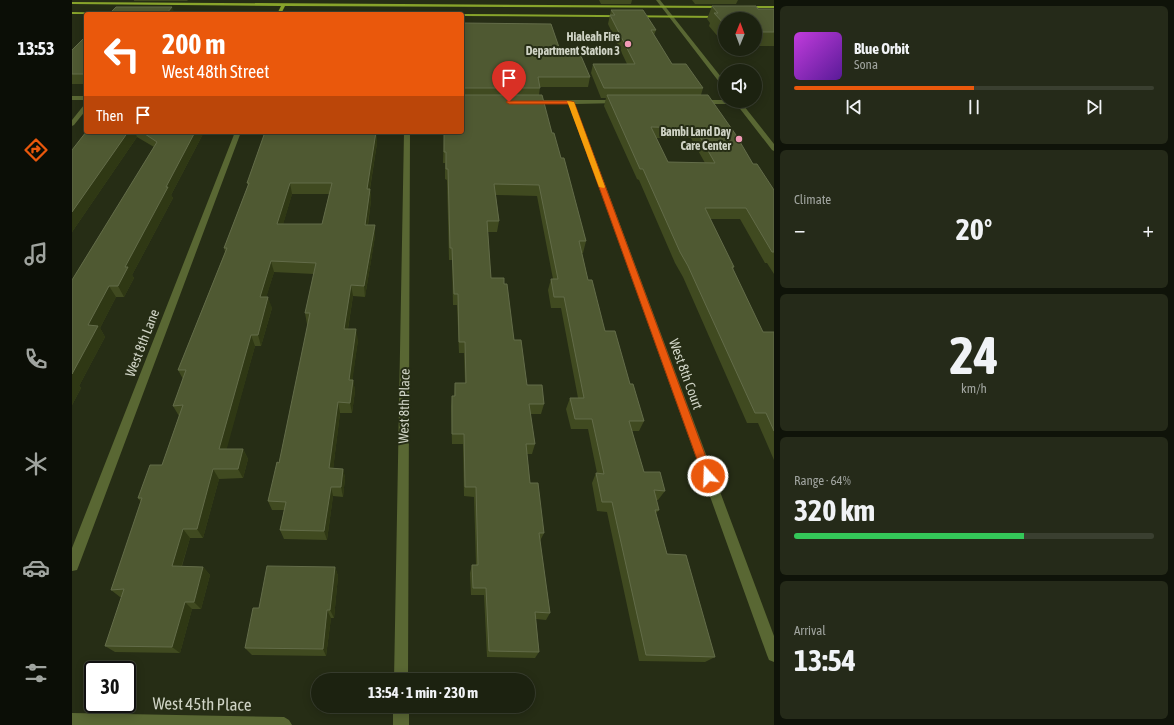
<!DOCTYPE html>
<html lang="en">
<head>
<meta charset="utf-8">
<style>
	body { margin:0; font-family:"Asap Condensed",sans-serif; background:#252a19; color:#f1f3f6; height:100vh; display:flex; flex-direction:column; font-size:15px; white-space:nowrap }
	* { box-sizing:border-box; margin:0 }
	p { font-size:13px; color:#a0a49f }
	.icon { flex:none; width:22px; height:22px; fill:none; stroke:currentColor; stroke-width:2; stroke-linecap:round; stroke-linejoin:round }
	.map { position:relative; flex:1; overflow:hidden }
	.drawer { display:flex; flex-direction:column; gap:6px; padding:6px; background:#0f1309; width:400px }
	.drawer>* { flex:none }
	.guide { position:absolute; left:12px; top:12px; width:380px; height:122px; border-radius:4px; box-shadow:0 2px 10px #0003,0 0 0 1px #3a3f30; background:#ea580c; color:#fff; overflow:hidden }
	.needle { width:26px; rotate:1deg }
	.tools { position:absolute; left:646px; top:12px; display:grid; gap:8px }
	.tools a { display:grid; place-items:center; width:44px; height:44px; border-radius:50%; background:#1c2210; box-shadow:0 2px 10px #0003,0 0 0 1px #3a3f30; font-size:20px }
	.speed { position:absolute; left:12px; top:661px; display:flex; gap:8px; font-size:20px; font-weight:700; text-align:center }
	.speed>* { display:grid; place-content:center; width:52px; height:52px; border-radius:50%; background:#1c2210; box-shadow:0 2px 10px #0003,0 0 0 1px #3a3f30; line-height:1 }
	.speed .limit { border:2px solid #111; border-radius:6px; background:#fff; color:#111 }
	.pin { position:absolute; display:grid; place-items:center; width:34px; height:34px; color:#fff; margin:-41px -17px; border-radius:50% 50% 50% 0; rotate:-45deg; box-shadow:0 0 4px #0007 }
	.pin .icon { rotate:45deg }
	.me { position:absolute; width:44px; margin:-22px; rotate:340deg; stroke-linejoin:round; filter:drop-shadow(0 0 3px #0008) }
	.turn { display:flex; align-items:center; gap:14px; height:84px; padding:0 12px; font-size:18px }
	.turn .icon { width:52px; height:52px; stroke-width:2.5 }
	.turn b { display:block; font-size:28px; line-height:34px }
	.then { display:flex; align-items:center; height:38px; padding:0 12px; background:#0003; gap:8px; font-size:15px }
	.big { font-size:30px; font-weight:700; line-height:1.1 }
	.drawer .tile { flex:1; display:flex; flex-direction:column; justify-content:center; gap:6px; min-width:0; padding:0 14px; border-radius:6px; background:#252a19 }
	.drawer .dial { align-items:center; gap:0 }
	.dial b { font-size:52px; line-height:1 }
	.song { display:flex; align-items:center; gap:12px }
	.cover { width:48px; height:48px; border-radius:6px; background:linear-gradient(135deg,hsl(290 70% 55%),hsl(270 70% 35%)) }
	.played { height:4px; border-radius:2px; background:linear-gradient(90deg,#ea580c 50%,#3a3f30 50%) }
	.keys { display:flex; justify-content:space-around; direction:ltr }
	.heat { display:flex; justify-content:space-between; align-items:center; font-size:22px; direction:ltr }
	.charge { height:6px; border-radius:3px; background:linear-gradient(90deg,#34c759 64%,#3a3f30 0) }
	.trip { position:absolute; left:239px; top:673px; width:224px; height:40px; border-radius:20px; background:#1c2210; box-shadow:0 2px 10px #0003,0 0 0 1px #3a3f30; font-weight:700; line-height:40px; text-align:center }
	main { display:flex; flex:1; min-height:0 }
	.tabs { display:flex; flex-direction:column; width:72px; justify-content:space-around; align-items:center; background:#0b0e06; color:#a0a49f }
	.tabs .icon { width:28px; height:28px }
	.tabs .selected { color:#ea580c }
	.tabs b { font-size:18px; color:#f1f3f6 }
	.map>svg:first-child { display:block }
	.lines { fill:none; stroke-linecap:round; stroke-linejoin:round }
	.minor { fill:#596733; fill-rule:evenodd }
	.tertiary { fill:#596733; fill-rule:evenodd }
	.primary { fill:#88a42b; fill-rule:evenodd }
	.wall { fill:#404a20; fill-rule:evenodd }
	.shaded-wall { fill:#2f3814 }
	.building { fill:#4f5932; stroke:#636c49; fill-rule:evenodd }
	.route { fill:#ea580c; stroke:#983908 }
	.slow { fill:#f59e0b }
	.poi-dot { fill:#f09ab5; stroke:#262d15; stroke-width:1.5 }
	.labels { text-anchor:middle; stroke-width:4; stroke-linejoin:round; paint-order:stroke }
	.far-poi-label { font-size:12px; font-weight:bold; fill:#cfd3c5; stroke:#262d15; text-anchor:end }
	.street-label { font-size:14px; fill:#cfd3c5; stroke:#262d15 }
	.near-street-label { font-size:17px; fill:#cfd3c5; stroke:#262d15 }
</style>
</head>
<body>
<main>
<nav class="tabs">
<b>13:53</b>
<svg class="icon selected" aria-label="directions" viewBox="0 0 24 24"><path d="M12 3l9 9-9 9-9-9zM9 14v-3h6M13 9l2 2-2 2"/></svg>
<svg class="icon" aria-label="music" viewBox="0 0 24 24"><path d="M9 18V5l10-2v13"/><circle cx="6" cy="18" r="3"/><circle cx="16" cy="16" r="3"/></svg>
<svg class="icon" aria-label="phone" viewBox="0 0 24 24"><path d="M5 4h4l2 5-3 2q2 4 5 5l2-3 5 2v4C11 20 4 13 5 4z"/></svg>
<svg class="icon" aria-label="climate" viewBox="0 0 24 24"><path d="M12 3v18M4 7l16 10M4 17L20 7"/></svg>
<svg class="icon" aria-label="car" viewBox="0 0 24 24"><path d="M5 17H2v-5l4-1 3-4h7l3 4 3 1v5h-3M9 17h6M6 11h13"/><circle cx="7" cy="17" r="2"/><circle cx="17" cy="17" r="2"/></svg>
<svg class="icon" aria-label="filters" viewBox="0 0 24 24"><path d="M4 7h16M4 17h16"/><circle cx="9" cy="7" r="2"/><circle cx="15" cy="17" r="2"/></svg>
</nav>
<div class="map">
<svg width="702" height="725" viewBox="0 0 702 725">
	<rect width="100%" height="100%" fill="#262d15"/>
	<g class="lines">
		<path class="minor" d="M0,96H14V100H0Z
			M546,100L549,102L548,103L503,104L702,636V662L697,660L695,655L497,104H460L457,102L460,100Z
			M653,100L669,102L666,104H628L625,102L628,100Z
			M14,104V110L2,125L0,126V120L12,105Z
			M163,132H169L7,565L5,570L0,571V548Z
			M332,132H338L336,680H322Z
			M321,706H337V725H321Z
			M0,713L212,717L217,720L220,725H0Z"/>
		<path class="tertiary" d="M584,0H588L653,82V88L651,87Z
			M662,101H668L702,144V151L700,150Z"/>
		<path class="primary" d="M0,2L652,6L654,7L652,8L213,6L209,14H205L209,6L0,4Z
			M670,6H702V8H672Z
			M0,12L50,13L52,14H0Z
			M120,13H138L140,14H118Z
			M388,14H390L650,16L652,17L650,18L390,16V14Z"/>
	</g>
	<path class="wall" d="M62,0H116L115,1H62Z
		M527,0H560L559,4H529Z
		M620,0H666L664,4H623Z
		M640,6L686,9H702V46H683V19H653V45L637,26L638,23L635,19Z
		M539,10L584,30L582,35L600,64L631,88L629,95L681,164L702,190V274L695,263H693L668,219H638L662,267L661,269L691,332H702V460L686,423H675L611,277L603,263L567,180L565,179L532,106L534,98H529L519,73L521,64H555L536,24ZM584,138H619L633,163L596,162Z
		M390,23L490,56L518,77L516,87H468L467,95L489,158L514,241L511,253H510L516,280L533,331L558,384L572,421L567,431H560L572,472L593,491L586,500H584L587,510L584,513L595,554L643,657L633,662L567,661L535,512L525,511L520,483L524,473H525L516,429H499L494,409L498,398H506L489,308H479L476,290L479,279H481L465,196L424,195L427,221L425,232H416L419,278L432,284L442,340L455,385L472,404L469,414H458L463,444L460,454H455L458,483L472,533L468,541L478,613L474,620L464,619L467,652L463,658L415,657L412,595H399L398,573L400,565H404L402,497L392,496L391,444H380L379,407L380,396H382L383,383H393L392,353H387L385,305H381L380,260H377L375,180L373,179V163H371L372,135H368V132H390Z
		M14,36V84H0V85V50Z
		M14,132H132L99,195L101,198L60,275L62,278L52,297H44L28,328L33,337L7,386L9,388L0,405V280L82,147L65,137L0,232V150Z
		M193,132H304L305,143L298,189L299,200L296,225L303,236L293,297L281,296L276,329L286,340L280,380H281L283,391L280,413H268L261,469H271L273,478L271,497L261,496L255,540L212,539L208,530L212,510H200L196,501L207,463L236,324H235L233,313L242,274L202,272L194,297L200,308L189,346H183L154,449H171L176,459L171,478L147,479L131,538H118L110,566L131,567L138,575L129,609H120L108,653L43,652L33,646L50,597H48L39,590L69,502L66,498L90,465L107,416L101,406L111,379L106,370L153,252L152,248L176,185L175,183ZM220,194H257L250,224H211Z
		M263,567L266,576L262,618H259L254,656L180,655L173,648L187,608Z"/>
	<path class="shaded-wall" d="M100,7L103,14L95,13Z
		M56,132H63L65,137L0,232V212Z
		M123,132H132L99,195L101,198L60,275L62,278L52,297L46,286L53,267L94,187Z
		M304,132L305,143L296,200L295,189Z
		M218,183L220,194L208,235L205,224Z
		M298,189L299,200L294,236L293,225Z
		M303,225V236L293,297L292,286Z
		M199,261L202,272L191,308L188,297Z
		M279,285L281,296L274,340L272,329Z
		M37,286L44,297L28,328L33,337L7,386L9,388L0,405V374L16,325Z
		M196,297L200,308L189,346L186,335Z
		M284,329L286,340L279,391L277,380Z
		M179,335L183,346L152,459L147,449Z
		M281,380L283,391L280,413L278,403Z
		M266,402L268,413L260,478L257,468Z
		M171,449L176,459L171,478L166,469Z
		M141,469L147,479L131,538L125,529Z
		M271,469L273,478L271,497L269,487Z
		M259,487L261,496L255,540L252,531Z
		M111,529L118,538L107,574L100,566Z
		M131,567L138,575L129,609L122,602Z
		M263,567L266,576L262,618L258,610Z
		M113,602L120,609L108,653L100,647Z
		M255,610L259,618L254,656L251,649Z"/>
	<path class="building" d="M640,6H684L686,9H702V32H683V19H653V25L642,13H646Z
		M44,7H100L95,13H133V14H37Z
		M539,10H571L584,30H579L600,64H614L631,88H532L521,64H563L538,15H543Z
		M390,23L479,24L490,56H509L518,77H466L468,88H391L390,90Z
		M14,36V74H0V50Z
		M390,95H470L480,133H482L489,158H492L514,241H507L516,280H520L533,331H543L558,384H561L572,421H557L572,472H588L593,491L582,490L587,510H583L595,554L614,555L643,657L574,655L540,502H530L524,473L532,474L520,419H503L498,398H512L492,297H482L479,279H486L467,185L422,184L427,221H415L419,278H432V284H435L442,340H449L455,385H470L472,404H457L463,444H454L458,483H466L472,533H467L478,613L463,612L467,652L417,651L414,588H401L400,565H406L404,487H393L392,434H380V396H383V383H394L393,342H387L386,294H382L380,248H378L376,169H374V152H372V132H390Z
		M535,95H636L664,135L681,164H685L702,190V252H700L674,208H633L662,267H660L691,332H702V431L694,413H683L616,266L608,252L571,169H568ZM579,127L623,128L643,163L596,162Z
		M14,132H56L0,212V150Z
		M70,132H123L94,187H96L53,267H56L46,286H37L16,325L26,326L0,374V280L85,142Z
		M193,132H304L295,189H298L293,225H303L292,286L279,285L272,329H284L277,380H281L278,403L266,402L257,468L271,469L269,487H259L252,531L208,530L214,502L196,501L205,462L207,463L238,313H233L244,263L199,261L188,297H196L186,335H179L147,449H171L166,469H141L125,529H111L100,566L131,567L122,602H113L100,647L33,646L52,589L39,590L70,498H66L78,465H90L111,405L101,406L114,370H106L155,248H152L177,183H175ZM218,183H260L250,224H205Z
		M195,566L263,567L258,610H255L251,649L173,648L181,608H187Z"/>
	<path class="route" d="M435,101H499L502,102L641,476L640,479L636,480L632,479L631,476L497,104H437L434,102Z"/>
	<path class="slow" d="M495,101L502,102L533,187L532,188L527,187Z"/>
	<g class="poi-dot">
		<circle cx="556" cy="44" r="4"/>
		<circle cx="667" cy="139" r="4"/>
	</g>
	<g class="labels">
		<g class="far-poi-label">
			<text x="548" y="41">Hialeah Fire<tspan x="548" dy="14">Department Station 3</tspan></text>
			<text x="659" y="136">Bambi Land Day<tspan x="659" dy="14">Care Center</tspan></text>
		</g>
		<g class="street-label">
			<text transform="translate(70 343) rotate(-69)" y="5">West 8th Lane</text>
			<text transform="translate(614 374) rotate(70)" y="5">West 8th Court</text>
			<text transform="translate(332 406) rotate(-89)" y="5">West 8th Place</text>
		</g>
		<g class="near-street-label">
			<text transform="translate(130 704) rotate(1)" y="6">West 45th Place</text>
		</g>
	</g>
</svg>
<div class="tools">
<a><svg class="needle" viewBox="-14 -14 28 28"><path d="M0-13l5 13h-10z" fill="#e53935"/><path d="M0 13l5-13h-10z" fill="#a0a49f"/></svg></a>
<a><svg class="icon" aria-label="sound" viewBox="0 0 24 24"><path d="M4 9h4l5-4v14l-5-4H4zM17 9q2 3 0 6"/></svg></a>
</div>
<div class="speed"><div class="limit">30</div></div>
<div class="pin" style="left:437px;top:102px;background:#d93025"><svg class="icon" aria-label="arrive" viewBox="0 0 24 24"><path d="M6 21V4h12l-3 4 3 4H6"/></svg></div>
<svg class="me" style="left:636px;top:476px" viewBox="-20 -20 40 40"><circle r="17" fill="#ea580c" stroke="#fff" stroke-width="3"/><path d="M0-11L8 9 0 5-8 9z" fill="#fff"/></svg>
<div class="trip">13:54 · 1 min · 230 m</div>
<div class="guide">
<div class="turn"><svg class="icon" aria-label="left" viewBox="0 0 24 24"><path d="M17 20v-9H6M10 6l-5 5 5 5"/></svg><div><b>200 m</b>West 48th Street</div></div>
<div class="then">Then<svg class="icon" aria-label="arrive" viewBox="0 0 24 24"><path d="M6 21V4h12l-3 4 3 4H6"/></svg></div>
</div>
</div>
<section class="drawer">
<div class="tile">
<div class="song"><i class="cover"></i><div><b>Blue Orbit</b><p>Sona</p></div></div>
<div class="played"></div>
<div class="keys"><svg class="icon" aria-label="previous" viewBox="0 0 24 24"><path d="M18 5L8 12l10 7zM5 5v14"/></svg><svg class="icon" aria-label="pause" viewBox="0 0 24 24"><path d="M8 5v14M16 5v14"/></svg><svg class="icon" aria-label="next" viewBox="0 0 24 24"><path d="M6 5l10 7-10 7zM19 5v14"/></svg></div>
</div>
<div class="tile"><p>Climate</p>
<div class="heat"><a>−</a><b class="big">20°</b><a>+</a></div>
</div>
<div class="tile dial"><b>24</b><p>km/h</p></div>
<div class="tile"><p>Range · 64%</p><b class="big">320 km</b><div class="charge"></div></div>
<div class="tile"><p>Arrival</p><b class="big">13:54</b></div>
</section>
</main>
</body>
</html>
